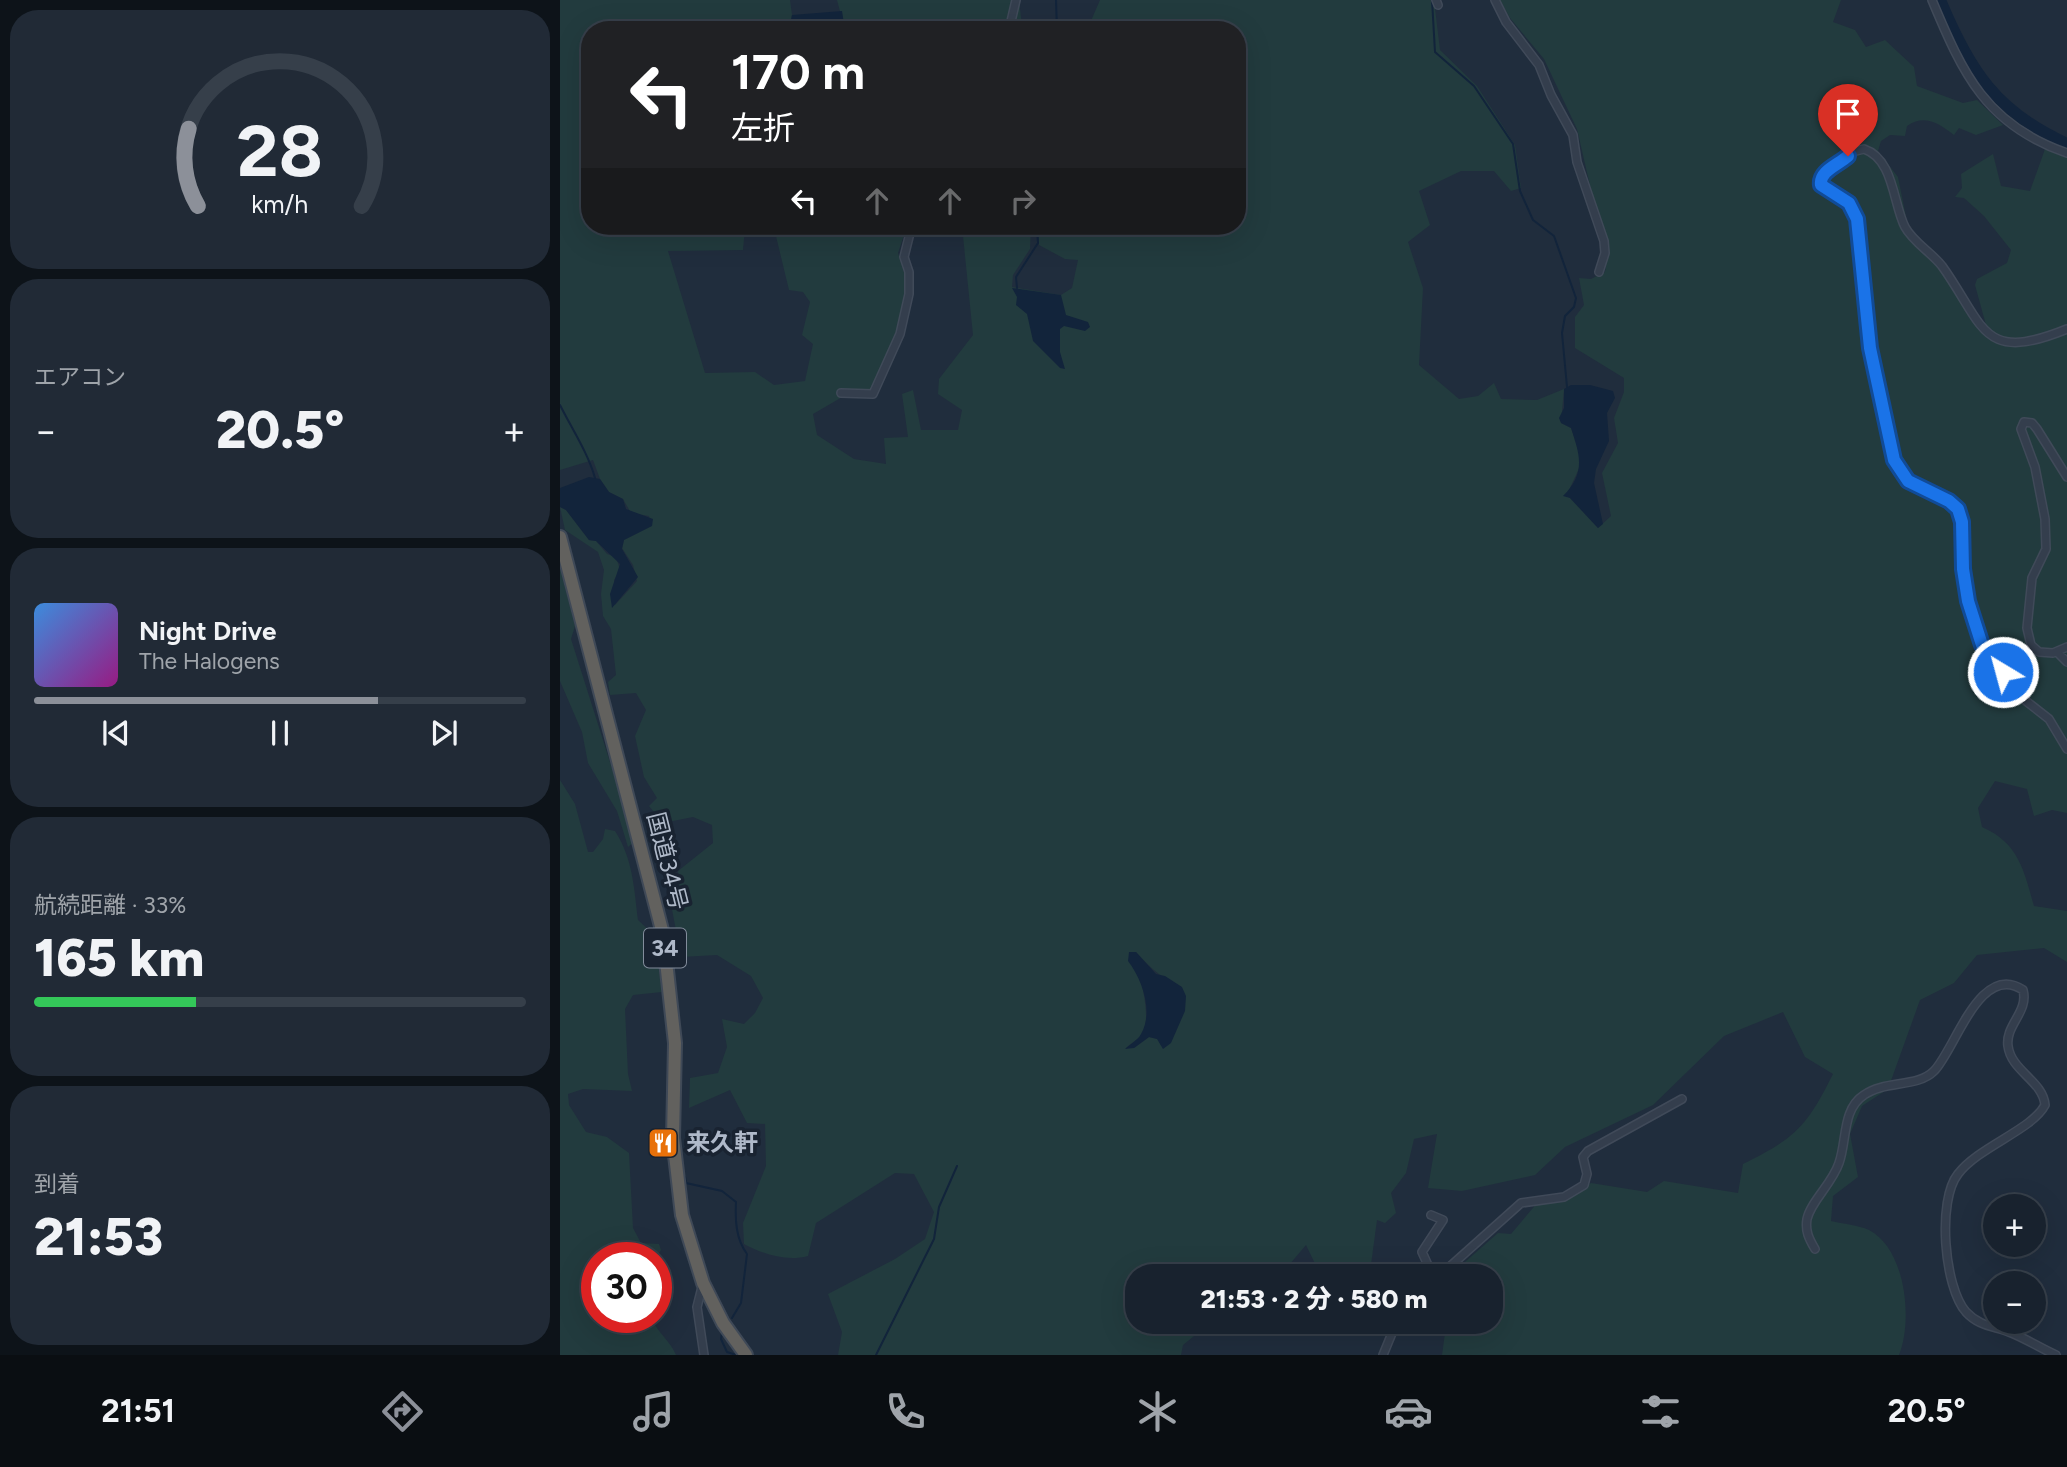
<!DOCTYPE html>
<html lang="ja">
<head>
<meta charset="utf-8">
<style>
	body { margin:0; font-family:Figtree,"Noto Sans JP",sans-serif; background:#212a36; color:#f1f3f6; height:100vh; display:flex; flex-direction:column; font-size:26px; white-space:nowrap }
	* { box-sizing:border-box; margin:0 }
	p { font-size:23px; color:#9fa4aa }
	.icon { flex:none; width:38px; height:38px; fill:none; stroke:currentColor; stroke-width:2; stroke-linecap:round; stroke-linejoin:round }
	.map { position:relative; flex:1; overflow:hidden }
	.panel { display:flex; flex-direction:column; gap:10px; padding:10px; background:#0d1319; width:560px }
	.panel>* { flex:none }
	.hud { position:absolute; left:21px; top:21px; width:665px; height:214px; border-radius:28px; box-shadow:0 7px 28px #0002,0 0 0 2px #363f4a; background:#202124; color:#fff; overflow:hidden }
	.controls { position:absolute; left:1423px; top:1194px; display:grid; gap:14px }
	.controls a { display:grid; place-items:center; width:63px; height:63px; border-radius:50%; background:#18222e; box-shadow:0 7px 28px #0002,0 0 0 2px #363f4a; font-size:35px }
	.speed { position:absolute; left:21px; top:1242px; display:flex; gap:14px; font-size:35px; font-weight:700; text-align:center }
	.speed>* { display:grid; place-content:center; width:91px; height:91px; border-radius:50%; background:#18222e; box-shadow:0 7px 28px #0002,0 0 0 2px #363f4a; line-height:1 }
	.speed .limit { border:10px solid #d22; background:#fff; color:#111 }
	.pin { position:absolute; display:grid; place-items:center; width:60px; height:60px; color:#fff; margin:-72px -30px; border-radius:50% 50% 50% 0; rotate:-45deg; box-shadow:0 0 7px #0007 }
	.pin .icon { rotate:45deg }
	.me { position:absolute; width:77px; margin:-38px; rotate:323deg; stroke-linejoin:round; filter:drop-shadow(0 0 5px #0008) }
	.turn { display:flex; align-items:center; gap:24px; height:147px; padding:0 35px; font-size:32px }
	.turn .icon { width:91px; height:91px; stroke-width:2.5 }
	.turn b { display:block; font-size:49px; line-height:60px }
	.lanes { display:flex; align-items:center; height:66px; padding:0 35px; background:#0003; justify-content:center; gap:35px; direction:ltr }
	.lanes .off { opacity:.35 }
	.big { font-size:52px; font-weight:800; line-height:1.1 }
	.panel .card { flex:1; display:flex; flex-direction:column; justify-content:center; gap:10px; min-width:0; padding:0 24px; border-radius:28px; background:#212a36 }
	.panel .dial { align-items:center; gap:0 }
	.dial svg { height:182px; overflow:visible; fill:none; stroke:#363f4a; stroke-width:7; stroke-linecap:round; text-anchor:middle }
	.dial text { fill:#f1f3f6; stroke:none }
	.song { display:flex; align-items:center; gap:21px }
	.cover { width:84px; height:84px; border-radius:10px; background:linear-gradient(135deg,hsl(210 70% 55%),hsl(310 70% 35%)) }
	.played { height:7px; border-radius:4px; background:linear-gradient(90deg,#8c9099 70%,#363f4a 70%) }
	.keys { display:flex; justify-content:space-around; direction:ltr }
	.heat { display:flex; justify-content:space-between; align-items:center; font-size:38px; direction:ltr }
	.charge { height:10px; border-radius:5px; background:linear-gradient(90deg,#34c759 33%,#363f4a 0) }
	.trip { position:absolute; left:565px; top:1264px; width:378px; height:70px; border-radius:28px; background:#18222e; box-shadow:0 7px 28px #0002,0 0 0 2px #363f4a; font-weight:800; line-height:70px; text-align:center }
	.dock { display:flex; height:112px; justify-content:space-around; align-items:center; background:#0a0e12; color:#9fa4aa }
	.dock .icon { width:49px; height:49px }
	.dock .active { color:#8c9099 }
	.dock b { font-size:32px; color:#f1f3f6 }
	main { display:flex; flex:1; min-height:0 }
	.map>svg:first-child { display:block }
	.green { fill:#223b3e; fill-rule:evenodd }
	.water { fill:#12243b }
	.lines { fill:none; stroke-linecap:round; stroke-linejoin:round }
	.stream { stroke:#12243b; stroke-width:2 }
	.river { stroke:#12243b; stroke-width:12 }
	.minor-casing { stroke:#404a59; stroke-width:10 }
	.trunk-casing { stroke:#3f4957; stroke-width:16 }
	.minor { stroke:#343e4d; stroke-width:7 }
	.trunk { stroke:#62615e; stroke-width:12 }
	.route-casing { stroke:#114b97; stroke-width:18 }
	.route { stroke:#1a73e8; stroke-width:12 }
	.labels { text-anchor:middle; stroke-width:7; stroke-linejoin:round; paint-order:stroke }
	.shield { fill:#192331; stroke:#828c9b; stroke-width:2 }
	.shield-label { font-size:23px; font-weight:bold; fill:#afb9c9 }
	.street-label { font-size:24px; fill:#afb9c9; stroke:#192331 }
	.poi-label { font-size:24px; font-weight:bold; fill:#afb9c9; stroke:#192331; text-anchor:start }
</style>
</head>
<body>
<main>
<section class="panel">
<div class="card dial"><svg viewBox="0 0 100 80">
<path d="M14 69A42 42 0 1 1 86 69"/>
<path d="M14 69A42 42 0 0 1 10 35" stroke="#8c9099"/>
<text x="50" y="56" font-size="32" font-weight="700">28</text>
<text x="50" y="72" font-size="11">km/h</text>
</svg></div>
<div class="card"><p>エアコン</p>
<div class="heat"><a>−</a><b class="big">20.5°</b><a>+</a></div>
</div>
<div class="card">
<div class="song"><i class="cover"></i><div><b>Night Drive</b><p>The Halogens</p></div></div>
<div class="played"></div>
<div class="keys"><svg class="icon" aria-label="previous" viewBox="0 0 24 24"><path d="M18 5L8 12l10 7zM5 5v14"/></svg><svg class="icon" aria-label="pause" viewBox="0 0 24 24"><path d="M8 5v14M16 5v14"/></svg><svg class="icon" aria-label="next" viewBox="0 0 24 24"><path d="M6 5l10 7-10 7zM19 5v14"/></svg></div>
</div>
<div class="card"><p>航続距離 · 33%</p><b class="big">165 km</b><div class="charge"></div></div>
<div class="card"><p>到着</p><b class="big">21:53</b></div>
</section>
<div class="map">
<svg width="1507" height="1355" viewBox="0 0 1507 1355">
	<rect width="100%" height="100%" fill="#202d3d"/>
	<path class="green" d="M0,0H230L232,15L229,30H30V226H347L338,253L347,282L337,331L308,397L284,396L253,414L257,435L294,459L326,464L324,438L348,437L342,394L353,390L361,430H398L402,410L378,394L379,379L413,335L403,236L379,226H471L470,249L453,275L452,287L501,295L512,288L518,260L505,259L479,245L478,226H677V30H527L540,0H874L880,50L917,86L955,145L961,188L951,191L934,171H901L859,191L870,225L848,242L863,288L859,365L899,399L918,396L934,383L941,399L977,400L1004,389L1001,423L1011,428L1022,462L1010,488V498L1038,528L1051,516L1042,473L1058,443L1054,418L1064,392V378L1015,348V317L1024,305L1019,278L1031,279L1045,272L1049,247L1035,207L1017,129L984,59L950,18L940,0H1281L1273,22L1295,30L1306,47L1325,40L1354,67L1357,86L1403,103L1417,100L1443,125L1416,135L1399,128L1394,135C1378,123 1365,114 1347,126L1345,136L1330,135L1321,141L1318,151L1338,177L1349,232L1376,260L1426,325L1415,285L1417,279L1447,263L1451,250L1424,216L1404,198L1395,197L1402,188L1401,174L1433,154L1441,186L1470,191L1485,149L1507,158V813L1492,810L1474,816L1467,789L1435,781L1418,808L1422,827C1459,843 1464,871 1474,906L1507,911V962L1484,948L1417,955L1394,983L1360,1000L1328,1089L1302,1106L1290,1134L1298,1177L1273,1196L1271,1221C1283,1224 1298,1225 1309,1230C1346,1249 1353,1321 1339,1355H882L885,1333L864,1321H931V1276H889L938,1233L951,1234L978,1202L1009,1199L1031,1183L1087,1192L1104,1181L1178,1193L1183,1164C1236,1138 1247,1126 1273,1074L1245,1057L1223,1012L1164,1036L1093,1105L1005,1147L975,1175L902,1191L868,1188L877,1134L854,1139L846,1173L831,1193L836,1213L825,1223L817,1220L810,1272L761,1276L746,1245L729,1265L702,1276H578V1321H641L639,1332L623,1345L621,1355H278L282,1332L268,1294L335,1259L365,1239L374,1212L354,1174L335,1173L256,1223L248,1256C226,1262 203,1254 184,1244L183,1223L206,1166L205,1124L187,1123L170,1090L129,1108L130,1078L158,1073L167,1047L162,1019L184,1024L195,1013L203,998L191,976L157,955L121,957L111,904L121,899L118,871L153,843L152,825L133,817L103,823L89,806L97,798L84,777L75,736L86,710L76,693L50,695L48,682L56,675L51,629L43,616L41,594L44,570L38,552L5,530L0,507L6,510L29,540L36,541L47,554L56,557L60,570L54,580L55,605L77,581L73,565L62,548L64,540L91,526L89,516L71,513L63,499L49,492L40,479L33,460L0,470ZM185,228L215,232L229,290L243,292L250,302L242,335L253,344L245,381L214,385L195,372L145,373L108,251L183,250ZM576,952C590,968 603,979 621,987L603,1048L598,1039L589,1037L574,1048H566C570,1044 575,1041 579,1038C596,1020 577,975 576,952Z
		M277,0H459L462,26L474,30H285Z
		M0,568L15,626L11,639L75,841L68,847L57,811L28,763L22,732L0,681Z
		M0,780L15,804L28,852H33L43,839L45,829L55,831C73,859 74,888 78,920L94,935L102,992L73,995L65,1009L68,1074L72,1091L23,1089L8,1094L9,1105L26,1132L47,1137L69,1153L73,1228L81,1243L99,1244L101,1250L96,1258H37V1318H92C97,1333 110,1340 116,1355H0Z"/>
	<path class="water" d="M282,11L285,30H229L232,15Z
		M452,288L501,295L506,315L528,322L530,327L525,331L504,326L500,329V352L505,369L500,368L473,341L467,314L456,305L457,297Z
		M1011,385H1030L1053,391L1055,398L1047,413L1049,441L1036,469L1034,483L1043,524L1038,528L1010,498L1003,496C1026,473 1020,455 1011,428L1001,423L999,418L1004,408V389Z
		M29,477L40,479L49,492L63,499L66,509L93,519L92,526L64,540L62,549L78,577L52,608L50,594L60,564L36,541L29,540L6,510L0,507V488Z
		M569,952H576L596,974L605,976L622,987L626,996L625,1011L611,1043L603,1049L597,1039L589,1037L574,1048L565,1049C570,1044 578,1040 581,1034C594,1012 582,979 568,961Z"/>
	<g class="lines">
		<path class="stream" d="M496,0L497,30
			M872,0L875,52L914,86L953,144L960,191L973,220L994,236L1016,298L1014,307L1005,316L1002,333L1007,387
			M457,288L456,277L478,243L477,226
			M0,405C12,429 28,453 35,478
			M125,1177L126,1183L162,1191L176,1202C175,1221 176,1239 187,1254L181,1303L172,1318
			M162,1332L161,1339L167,1352L176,1355
			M316,1355L374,1239L379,1207L397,1166"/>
		<path class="river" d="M1380,0C1409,70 1436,112 1507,144"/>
		<g class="minor-casing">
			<path id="minor" d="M876,0L878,5
				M935,0L946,22L979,65L991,95L1013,135L1017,162L1044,241L1045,253L1039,272
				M1372,0C1403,74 1426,125 1507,153
				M449,30L456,0
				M1296,151L1304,149C1334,159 1333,204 1345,227C1353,242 1372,253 1382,266C1425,326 1421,364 1507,329
				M1288,156C1278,165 1259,171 1261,185L1289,203L1297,219L1310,348L1337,469L1347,481L1389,501L1398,509L1402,522L1405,589L1422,645L1435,664L1459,684L1466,701L1489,719L1507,749
				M281,393L313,394L340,334L349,294V272L344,257L351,229L356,226
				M1507,477L1477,429L1472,423L1464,422L1461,429L1475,467L1485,519L1486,549L1472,578L1467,628L1471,645L1479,652L1493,653L1507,647
				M1497,652L1507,662
				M871,1215L883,1220L862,1252L872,1274
				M1255,1249C1249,1239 1245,1231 1247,1219C1251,1201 1272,1184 1279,1163C1287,1141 1282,1109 1304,1095C1325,1080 1357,1088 1374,1071C1395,1050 1420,961 1463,990C1469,1012 1445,1025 1448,1046C1451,1071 1483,1081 1485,1105C1472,1130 1418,1147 1398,1174C1377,1200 1384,1287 1406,1312C1419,1326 1433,1326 1449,1332C1465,1338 1480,1348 1496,1355
				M869,1276L886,1270L961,1203L1004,1197L1024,1185L1027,1174L1023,1157L1028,1151L1122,1099
				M143,1283L137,1307L144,1355
				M823,1355L837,1321"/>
		</g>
		<g class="trunk-casing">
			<path id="trunk" d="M0,537L103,934L115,1043L113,1138L122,1215L143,1283L163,1323L186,1355"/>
		</g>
		<use href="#minor" class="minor"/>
		<use href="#trunk" class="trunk"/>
	</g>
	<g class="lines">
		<g class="route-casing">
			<path id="route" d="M1288,156C1278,165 1259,171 1261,185L1289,203L1297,219L1310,348L1334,460L1348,481L1389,501L1398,509L1402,522L1403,569L1408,601L1422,645L1443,672"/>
		</g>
		<use href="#route" class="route"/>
	</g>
	<defs>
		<g id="restaurant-square" transform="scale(1.575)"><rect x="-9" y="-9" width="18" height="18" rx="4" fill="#e8710a" stroke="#192331"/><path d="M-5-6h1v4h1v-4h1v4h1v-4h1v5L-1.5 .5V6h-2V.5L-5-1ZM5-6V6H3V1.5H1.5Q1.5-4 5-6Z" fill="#fff"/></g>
	</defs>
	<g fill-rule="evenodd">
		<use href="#restaurant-square" x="103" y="1143"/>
	</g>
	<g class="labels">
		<rect class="shield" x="84" y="928.5" width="42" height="39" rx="5"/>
		<g class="shield-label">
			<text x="105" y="956">34</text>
		</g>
		<g class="street-label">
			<text transform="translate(107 861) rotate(76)" y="8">国道34号</text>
		</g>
		<g class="poi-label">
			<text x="126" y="1151">来久軒</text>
		</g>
	</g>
</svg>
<div class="controls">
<a>+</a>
<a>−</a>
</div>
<div class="speed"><div class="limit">30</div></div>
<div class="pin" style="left:1288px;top:156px;background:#d93025"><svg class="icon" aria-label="arrive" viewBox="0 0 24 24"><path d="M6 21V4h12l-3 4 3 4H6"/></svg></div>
<svg class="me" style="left:1443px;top:672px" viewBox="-20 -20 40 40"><circle r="17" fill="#1a73e8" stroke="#fff" stroke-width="3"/><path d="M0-11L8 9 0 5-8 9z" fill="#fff"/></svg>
<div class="trip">21:53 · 2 分 · 580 m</div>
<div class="hud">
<div class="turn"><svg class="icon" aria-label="left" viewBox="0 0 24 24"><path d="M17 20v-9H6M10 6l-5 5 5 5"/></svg><div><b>170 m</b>左折</div></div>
<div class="lanes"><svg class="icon" aria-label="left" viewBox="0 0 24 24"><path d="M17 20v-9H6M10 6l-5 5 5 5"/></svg><svg class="icon off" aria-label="ahead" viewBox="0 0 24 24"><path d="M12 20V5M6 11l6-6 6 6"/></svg><svg class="icon off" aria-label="ahead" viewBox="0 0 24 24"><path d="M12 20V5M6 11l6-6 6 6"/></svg><svg class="icon off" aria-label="right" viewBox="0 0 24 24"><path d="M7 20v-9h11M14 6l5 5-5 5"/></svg></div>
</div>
</div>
</main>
<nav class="dock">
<b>21:51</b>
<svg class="icon active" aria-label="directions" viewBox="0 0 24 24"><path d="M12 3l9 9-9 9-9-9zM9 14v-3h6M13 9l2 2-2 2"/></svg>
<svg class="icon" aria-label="music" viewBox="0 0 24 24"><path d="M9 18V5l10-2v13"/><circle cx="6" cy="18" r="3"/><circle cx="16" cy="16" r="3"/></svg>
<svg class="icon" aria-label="phone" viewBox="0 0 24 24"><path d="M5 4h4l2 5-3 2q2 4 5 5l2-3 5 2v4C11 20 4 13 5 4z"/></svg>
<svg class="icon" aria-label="climate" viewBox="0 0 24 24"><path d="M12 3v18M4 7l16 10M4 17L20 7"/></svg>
<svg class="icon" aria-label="car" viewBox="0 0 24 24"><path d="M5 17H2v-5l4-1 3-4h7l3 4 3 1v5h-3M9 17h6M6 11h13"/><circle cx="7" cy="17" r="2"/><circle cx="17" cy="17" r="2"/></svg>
<svg class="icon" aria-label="filters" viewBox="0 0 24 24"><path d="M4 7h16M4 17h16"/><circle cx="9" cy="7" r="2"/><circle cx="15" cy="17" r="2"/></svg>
<b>20.5°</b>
</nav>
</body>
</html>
